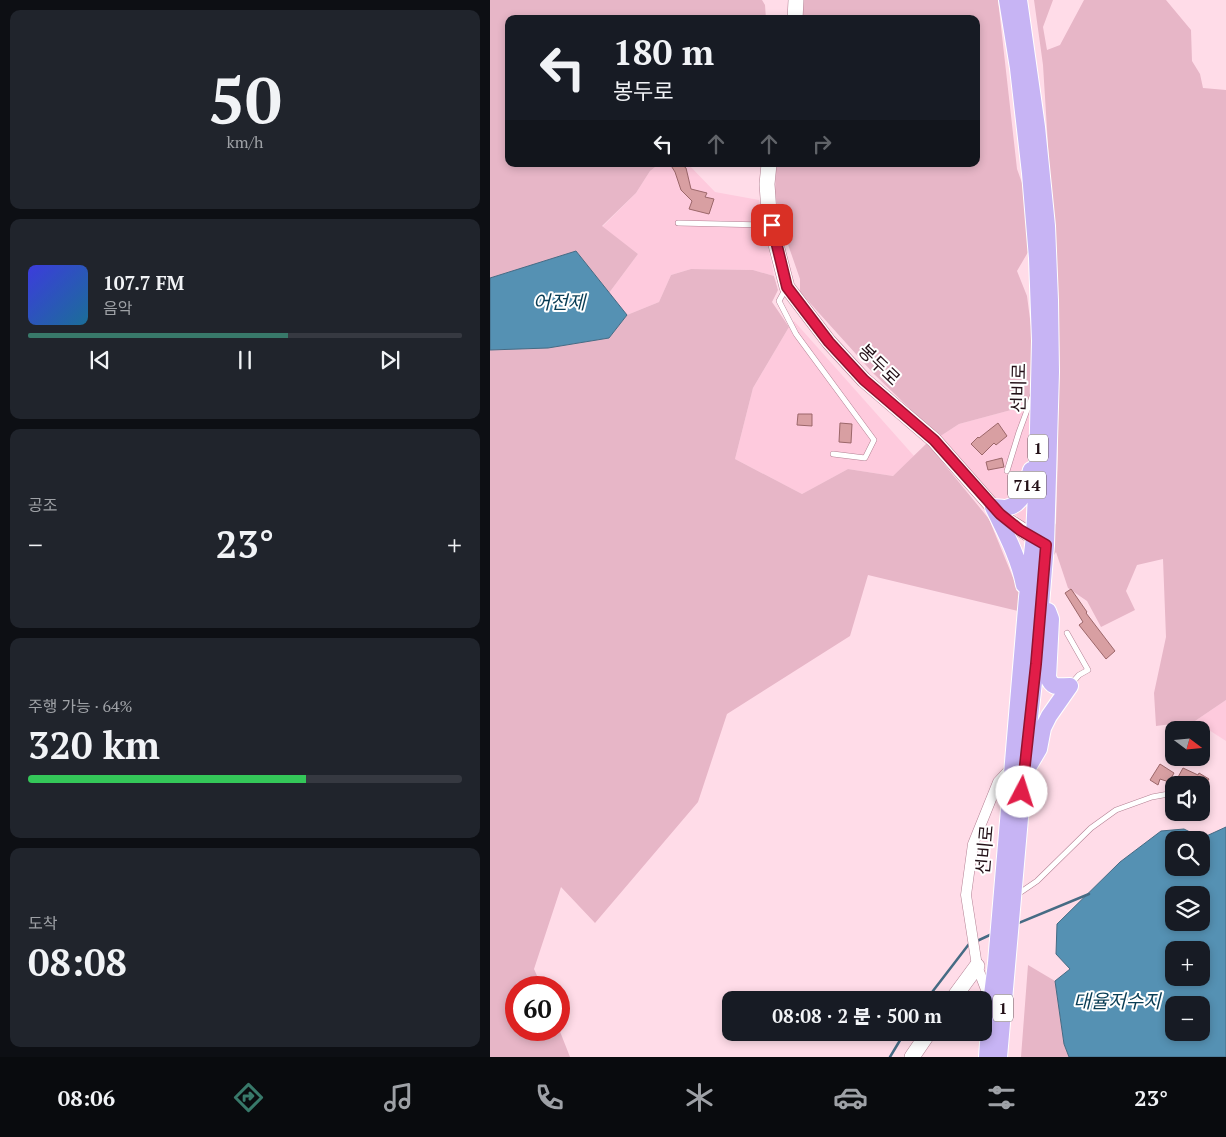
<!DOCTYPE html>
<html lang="ko">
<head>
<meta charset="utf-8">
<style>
	body { margin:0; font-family:"PT Serif","Noto Sans KR",serif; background:#20242c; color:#f1f3f6; height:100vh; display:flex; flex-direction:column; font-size:19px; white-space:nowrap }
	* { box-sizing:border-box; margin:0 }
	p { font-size:16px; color:#9ea1a6 }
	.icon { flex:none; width:28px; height:28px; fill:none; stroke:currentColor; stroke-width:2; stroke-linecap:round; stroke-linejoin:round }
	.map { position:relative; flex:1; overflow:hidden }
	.drawer { display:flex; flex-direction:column; gap:10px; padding:10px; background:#0d0f14; width:490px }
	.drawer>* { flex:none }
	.guide { position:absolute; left:15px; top:15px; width:475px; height:152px; border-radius:10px; box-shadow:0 2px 8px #0003; background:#171b24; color:#f1f3f6; overflow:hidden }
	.needle { width:32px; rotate:106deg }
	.tools { position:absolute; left:675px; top:721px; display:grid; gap:10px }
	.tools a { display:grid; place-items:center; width:45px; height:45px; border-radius:10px; background:#171b24; box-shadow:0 2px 8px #0003; font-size:25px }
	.speed { position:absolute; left:15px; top:976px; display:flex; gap:10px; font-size:25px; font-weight:700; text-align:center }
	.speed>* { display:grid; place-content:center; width:65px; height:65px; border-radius:50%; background:#171b24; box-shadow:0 2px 8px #0003; line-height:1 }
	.speed .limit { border:8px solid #d22; background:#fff; color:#111 }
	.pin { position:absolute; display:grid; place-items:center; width:42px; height:42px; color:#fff; margin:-21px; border-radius:10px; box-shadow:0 2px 8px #0006 }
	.me { position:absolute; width:55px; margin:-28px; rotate:5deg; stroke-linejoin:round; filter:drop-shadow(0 0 4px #0008) }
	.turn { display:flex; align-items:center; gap:18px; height:105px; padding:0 25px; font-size:22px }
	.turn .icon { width:65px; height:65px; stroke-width:2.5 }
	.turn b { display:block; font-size:35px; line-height:42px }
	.lanes { display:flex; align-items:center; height:48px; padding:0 25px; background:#0003; justify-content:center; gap:25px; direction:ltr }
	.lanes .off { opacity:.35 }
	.big { font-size:38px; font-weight:800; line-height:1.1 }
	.drawer .tile { flex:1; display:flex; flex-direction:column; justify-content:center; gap:8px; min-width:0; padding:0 18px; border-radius:10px; background:#20242c }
	.drawer .dial { align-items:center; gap:0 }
	.dial b { font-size:65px; line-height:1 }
	.song { display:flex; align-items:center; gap:15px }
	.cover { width:60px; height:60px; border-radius:8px; background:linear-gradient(135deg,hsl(240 70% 55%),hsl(200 70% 35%)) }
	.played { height:5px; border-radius:2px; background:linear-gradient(90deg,#38796a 60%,#363941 60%) }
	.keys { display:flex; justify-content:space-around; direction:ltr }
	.heat { display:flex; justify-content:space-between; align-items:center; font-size:28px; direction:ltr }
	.charge { height:8px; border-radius:4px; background:linear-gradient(90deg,#34c759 64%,#363941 0) }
	.trip { position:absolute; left:232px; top:991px; width:270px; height:50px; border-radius:10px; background:#171b24; box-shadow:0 2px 8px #0003; font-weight:800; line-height:50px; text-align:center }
	.dock { display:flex; height:80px; justify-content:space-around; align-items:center; background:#090b0e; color:#9ea1a6 }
	.dock .icon { width:35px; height:35px }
	.dock .on { color:#38796a }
	.dock b { font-size:22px; color:#f1f3f6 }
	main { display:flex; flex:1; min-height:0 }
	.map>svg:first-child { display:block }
	.built { fill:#fecadd }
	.green { fill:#e7b6c7 }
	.water { fill:#5591b3; stroke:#466b84; fill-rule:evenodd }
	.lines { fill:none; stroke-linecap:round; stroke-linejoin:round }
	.stream { stroke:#466b84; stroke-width:2.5 }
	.building { fill:#d89fa2; stroke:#9c676a }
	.lane-casing { stroke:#b38093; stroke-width:6 }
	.street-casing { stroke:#b38093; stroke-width:11 }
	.secondary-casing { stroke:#b38093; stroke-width:16 }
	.primary-casing { stroke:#fff; stroke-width:18 }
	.lane { stroke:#fff; stroke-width:5 }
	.street { stroke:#fff; stroke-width:10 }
	.secondary { stroke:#fff; stroke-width:15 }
	.primary { stroke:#c7b4f4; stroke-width:16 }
	.route-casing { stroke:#92132f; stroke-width:12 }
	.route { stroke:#e11d48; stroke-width:9 }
	.labels { text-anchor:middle; stroke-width:4; stroke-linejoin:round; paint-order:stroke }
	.shield { fill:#fff; stroke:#66585d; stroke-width:1 }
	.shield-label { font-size:16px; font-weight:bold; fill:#241118 }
	.street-label { font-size:18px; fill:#241118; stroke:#fff }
	.water-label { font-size:19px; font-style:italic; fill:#093d55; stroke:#fff }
</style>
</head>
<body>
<main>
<section class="drawer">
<div class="tile dial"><b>50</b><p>km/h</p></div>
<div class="tile">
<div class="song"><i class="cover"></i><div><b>107.7 FM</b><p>음악</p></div></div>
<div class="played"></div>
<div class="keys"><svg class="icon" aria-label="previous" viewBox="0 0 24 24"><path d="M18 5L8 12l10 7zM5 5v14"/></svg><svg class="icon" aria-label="pause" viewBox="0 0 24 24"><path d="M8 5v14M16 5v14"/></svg><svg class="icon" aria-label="next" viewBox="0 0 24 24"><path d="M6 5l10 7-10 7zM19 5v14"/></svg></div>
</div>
<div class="tile"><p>공조</p>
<div class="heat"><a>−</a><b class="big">23°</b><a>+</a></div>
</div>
<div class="tile"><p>주행 가능 · 64%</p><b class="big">320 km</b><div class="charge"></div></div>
<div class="tile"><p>도착</p><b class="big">08:08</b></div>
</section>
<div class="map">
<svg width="736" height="1057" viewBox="0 0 736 1057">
	<rect width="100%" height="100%" fill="#ffdce8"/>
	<path class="built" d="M169,164H198L225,192L269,200L284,276L263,270L201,269L181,275L169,302L137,315L119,293L148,254L112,227L146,193L160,171Z
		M304,321L424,456L403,476L358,469L312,494L245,459L263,388L299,327Z
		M541,396L536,523L500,496L449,437L469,424L521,410Z
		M736,700V741L705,721Z"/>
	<path class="green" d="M0,0H272L275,5L276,19H19V164H169L160,171L146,193L112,226L148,254L119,293L86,251L0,278Z
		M309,0H508L527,169L537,197L541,247L527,271L537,296L543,342L541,396L521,410L469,424L449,437L384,374L310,292V279L293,230L285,194L286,164H486V19H308Z
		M544,0H563L553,27L557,50L570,45L594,0H676L701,30L702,61L710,74L713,88L736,90V700L705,721L666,726L664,693L676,637L673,559L647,565L636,591L645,610L611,627L597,601L578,588L566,552L528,611L378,575L360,636L237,714L208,802L105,923L71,887L44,969L52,987L26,988V1030H69V1029L80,1057H0V350L58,348L119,338L137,315L169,302L181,275L201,269L263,270L284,276L288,290L282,302L299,327L263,388L245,459L312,494L358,469L403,476L437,443L499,519L528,590L566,523L568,453L566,322L558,145L553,65Z
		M538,965L565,981L574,1044L579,1057H531Z"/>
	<path class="water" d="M86,251L137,315L119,338L58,348L0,350V278Z
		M736,827V1057H579L574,1044L565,981L580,969L566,954L567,924L630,862L671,831L694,829L712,838ZM684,840H711V868H684ZM684,895H711V922H684ZM684,950H711V978H684ZM684,1005H711V1032H684Z"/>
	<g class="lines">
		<path class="stream" d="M526,924L599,894
			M487,941L502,934
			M436,1000L479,944
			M400,1057L415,1032"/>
	</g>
	<path class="building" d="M180,164H191L196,168L201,189L217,193L215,197L224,199L219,214L199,209L202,201L191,190L185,172Z
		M308,414H322V426L307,425Z
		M350,423L362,424L361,443L349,442Z
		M508,423L517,436L506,445L504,443L492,455L481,444L488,437L489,438Z
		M512,458L514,467L498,470L496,462Z
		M581,589L597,612L596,613L625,651L616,659L589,625L593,622L575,593Z
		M670,764L684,773L679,782L670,779L668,785L660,780Z
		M693,768L708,775L709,773L719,779L715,785H699L687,779Z"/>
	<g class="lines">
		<g class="lane-casing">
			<path id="lane" d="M188,223L278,225
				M295,290L289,301L306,334L384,440L375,458L343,454
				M517,471L529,432L543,394
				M577,633L598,670L589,675L581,684
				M528,894L547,881L601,828L626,810L662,797L684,793"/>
		</g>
		<g class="street-casing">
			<path id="street" d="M500,1000L487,966L476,895L483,844L508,782L522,767"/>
		</g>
		<g class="secondary-casing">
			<path id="secondary" d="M305,19L306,0
				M279,164L277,184L279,212L283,233L297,287L339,342L374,380L444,440L503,507L518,521L554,544
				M462,1000L487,966
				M422,1057L439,1032"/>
		</g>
		<g class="primary-casing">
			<path id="primary" d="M534,585C529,558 515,532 503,507C508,507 515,509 519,507C535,503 537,483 541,470
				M536,771L549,749L553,728L559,716L580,686C568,686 562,689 558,677L561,619L558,611
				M497,1057L501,1003L506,963L537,597L544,537L547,472L550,341L547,258L540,173L528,68L517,0
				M509,1057L535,761L546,664L556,545L561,372L560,300L557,226L547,127L529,0"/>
		</g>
		<use href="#lane" class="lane"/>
		<use href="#street" class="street"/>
		<use href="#secondary" class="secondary"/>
		<use href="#primary" class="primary"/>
	</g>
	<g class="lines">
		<g class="route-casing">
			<path id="route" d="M282,225L297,287L339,342L374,380L444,440L510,514L530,530L556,545L546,664L532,792"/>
		</g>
		<use href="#route" class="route"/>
	</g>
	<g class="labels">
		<g class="shield">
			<rect x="538" y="434.5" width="20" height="27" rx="4"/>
			<rect x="518" y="471.5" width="38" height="27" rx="4"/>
			<rect x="503" y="994.5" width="20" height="27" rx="4"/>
		</g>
		<g class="shield-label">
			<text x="548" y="454">1</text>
			<text x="537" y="491">714</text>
			<text x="513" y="1014">1</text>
		</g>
		<g class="street-label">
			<text transform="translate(389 365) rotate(44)" y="6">봉두로</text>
			<text transform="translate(529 388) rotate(-89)" y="6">선비로</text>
			<text transform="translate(495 850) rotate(-85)" y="6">선비로</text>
		</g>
		<g class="water-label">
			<text x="69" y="309">어전제</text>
			<text x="627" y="1008">대율저수지</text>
		</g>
	</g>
</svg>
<div class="tools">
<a><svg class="needle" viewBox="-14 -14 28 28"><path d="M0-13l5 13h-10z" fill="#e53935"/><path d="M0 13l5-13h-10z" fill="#9ea1a6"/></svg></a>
<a><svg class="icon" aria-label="sound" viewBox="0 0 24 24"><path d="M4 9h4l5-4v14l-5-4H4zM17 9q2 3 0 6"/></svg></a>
<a><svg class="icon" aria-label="search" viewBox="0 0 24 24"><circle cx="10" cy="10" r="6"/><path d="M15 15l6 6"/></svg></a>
<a><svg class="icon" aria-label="layers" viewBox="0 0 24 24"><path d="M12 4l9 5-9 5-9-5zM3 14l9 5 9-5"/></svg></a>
<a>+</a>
<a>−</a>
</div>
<div class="speed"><div class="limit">60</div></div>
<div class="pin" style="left:282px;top:225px;background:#d93025"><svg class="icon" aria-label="arrive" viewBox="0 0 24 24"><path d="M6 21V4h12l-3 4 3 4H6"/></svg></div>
<svg class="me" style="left:532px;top:792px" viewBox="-20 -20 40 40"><circle r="19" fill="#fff"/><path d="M0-13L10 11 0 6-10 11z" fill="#e11d48"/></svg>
<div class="trip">08:08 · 2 분 · 500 m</div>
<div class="guide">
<div class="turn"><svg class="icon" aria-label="left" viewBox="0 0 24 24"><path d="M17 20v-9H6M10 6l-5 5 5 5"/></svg><div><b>180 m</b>봉두로</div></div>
<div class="lanes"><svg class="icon" aria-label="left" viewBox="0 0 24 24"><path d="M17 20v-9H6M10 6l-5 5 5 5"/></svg><svg class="icon off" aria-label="ahead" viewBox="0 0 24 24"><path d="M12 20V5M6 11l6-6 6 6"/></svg><svg class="icon off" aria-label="ahead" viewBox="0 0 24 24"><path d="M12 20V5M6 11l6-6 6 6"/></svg><svg class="icon off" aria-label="right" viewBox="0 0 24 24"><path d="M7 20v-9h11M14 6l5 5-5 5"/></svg></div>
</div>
</div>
</main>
<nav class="dock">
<b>08:06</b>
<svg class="icon on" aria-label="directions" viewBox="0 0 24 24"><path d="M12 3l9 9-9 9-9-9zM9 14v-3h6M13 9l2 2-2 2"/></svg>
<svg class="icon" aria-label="music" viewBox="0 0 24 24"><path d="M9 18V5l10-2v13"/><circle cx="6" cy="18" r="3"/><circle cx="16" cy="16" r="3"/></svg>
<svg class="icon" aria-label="phone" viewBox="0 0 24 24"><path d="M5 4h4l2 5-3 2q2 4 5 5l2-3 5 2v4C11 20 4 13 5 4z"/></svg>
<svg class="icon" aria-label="climate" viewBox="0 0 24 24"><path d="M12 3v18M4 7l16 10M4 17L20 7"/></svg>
<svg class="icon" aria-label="car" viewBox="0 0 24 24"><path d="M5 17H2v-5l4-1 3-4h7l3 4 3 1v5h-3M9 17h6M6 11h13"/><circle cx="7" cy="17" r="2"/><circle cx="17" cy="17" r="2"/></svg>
<svg class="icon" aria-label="filters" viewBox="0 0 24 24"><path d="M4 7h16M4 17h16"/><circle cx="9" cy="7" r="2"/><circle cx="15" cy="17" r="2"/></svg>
<b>23°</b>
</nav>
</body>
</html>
